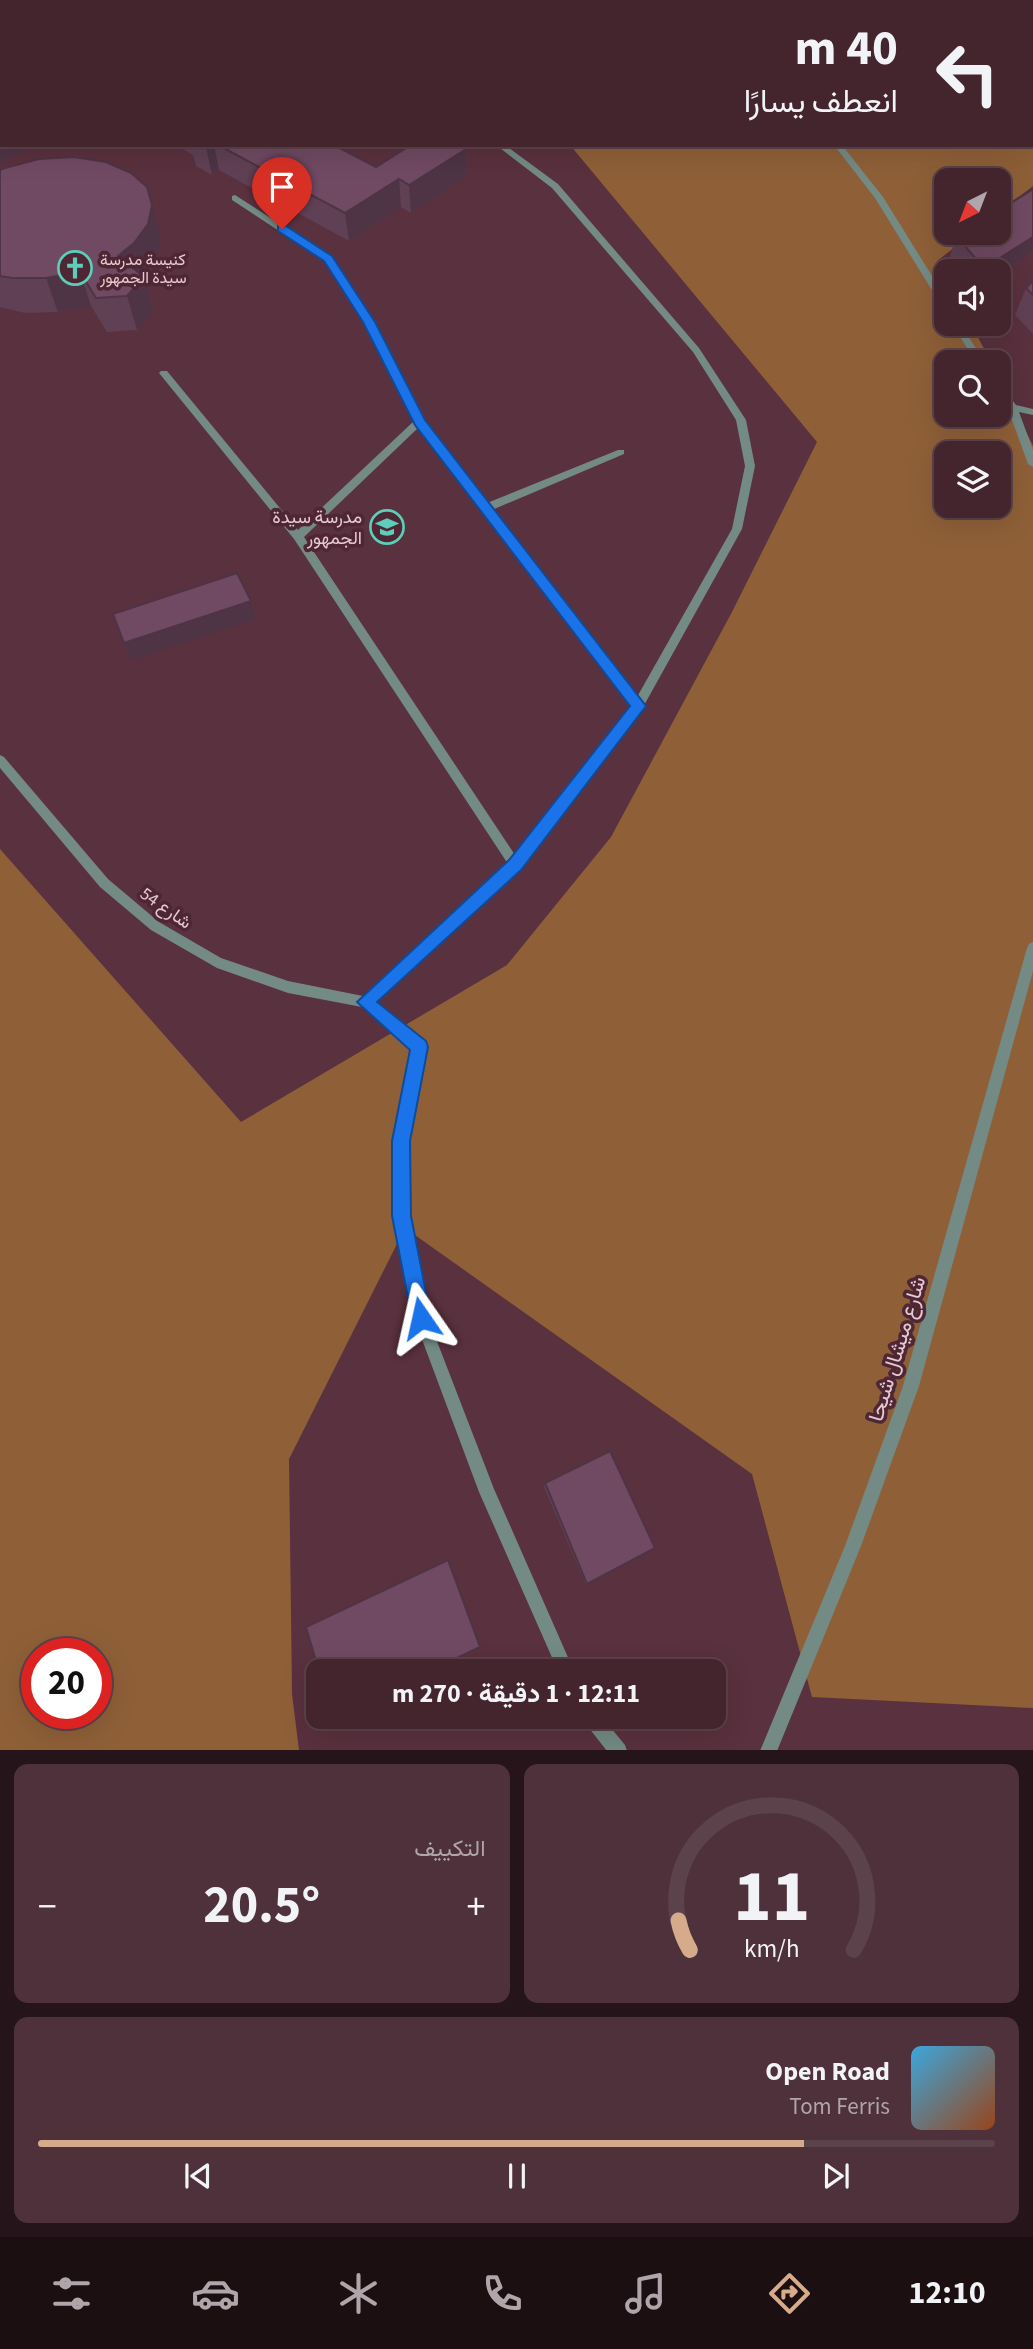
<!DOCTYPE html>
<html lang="ar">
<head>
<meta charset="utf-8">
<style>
	body { margin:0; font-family:"Source Sans 3",Vazirmatn,sans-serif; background:#4e313a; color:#f1f3f6; direction:rtl; height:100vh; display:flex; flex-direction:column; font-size:26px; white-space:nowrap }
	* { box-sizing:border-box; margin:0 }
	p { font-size:23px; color:#afa5aa }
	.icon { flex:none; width:38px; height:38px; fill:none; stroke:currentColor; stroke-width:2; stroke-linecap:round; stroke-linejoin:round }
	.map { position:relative; height:1750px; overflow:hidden; direction:ltr }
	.side { display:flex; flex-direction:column; gap:14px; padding:14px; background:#251419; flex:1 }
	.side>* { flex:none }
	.banner { position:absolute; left:0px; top:0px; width:1034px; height:147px; box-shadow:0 7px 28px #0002,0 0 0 2px #5c424a; direction:rtl; background:#44252e; color:#f1f3f6; overflow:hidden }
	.needle { width:46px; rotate:222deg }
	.buttons { position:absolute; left:934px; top:168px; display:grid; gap:14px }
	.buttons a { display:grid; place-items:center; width:77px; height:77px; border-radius:14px; background:#44252e; box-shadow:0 7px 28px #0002,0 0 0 2px #5c424a; font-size:35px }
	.speed { position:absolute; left:21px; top:1638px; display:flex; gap:14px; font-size:35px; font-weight:700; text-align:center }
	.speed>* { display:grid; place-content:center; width:91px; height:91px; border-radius:50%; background:#44252e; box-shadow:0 7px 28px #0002,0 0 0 2px #5c424a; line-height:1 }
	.speed .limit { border:10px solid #d22; background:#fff; color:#111 }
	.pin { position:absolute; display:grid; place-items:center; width:60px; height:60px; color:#fff; margin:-72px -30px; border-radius:50% 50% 50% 0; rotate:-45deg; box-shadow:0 0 7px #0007 }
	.pin .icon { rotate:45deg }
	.me { position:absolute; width:77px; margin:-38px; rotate:349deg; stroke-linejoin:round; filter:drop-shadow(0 0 5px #0008) }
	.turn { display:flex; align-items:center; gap:24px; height:147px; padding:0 21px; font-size:32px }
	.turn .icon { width:91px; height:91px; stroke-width:2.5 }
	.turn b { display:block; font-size:49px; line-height:60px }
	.big { font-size:52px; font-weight:700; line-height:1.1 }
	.side .card { flex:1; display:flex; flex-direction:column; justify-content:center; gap:10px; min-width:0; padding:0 24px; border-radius:14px; background:#4e313a }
	.side .dial { align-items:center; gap:0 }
	.dial svg { height:182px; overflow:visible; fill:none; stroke:#5c424a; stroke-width:7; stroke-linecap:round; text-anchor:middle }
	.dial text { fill:#f1f3f6; stroke:none }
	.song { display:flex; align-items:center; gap:21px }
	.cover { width:84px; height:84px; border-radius:10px; background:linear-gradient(135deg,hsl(200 70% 55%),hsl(20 70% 35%)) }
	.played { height:7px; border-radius:4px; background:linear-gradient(90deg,#d6ab8b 80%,#5c424a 80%) }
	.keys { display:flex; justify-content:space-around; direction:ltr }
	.heat { display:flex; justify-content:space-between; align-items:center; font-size:38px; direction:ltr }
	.side .tiles { flex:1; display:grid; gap:14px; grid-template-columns:1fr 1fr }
	.card:last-child { grid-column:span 2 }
	.trip { position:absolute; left:306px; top:1659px; width:420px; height:70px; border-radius:14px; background:#44252e; box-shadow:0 7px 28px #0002,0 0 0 2px #5c424a; font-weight:700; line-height:70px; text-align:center; direction:rtl }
	.dock { display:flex; height:112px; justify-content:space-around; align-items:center; background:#1b0f12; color:#afa5aa }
	.dock .icon { width:49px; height:49px }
	.dock .on { color:#d6ab8b }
	.dock b { font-size:32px; color:#f1f3f6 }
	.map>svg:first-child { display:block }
	.forest { fill:#8f6038; fill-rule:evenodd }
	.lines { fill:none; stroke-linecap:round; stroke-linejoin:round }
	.minor { fill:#738a85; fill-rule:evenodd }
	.major { fill:#a3d4c9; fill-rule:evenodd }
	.wall { fill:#604055 }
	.shaded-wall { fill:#4e3445 }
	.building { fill:#704a63; stroke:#4e3445; stroke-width:2 }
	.route { fill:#1a73e8; stroke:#114b97; stroke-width:2 }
	.labels { text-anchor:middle; stroke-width:7; stroke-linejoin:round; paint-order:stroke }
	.far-poi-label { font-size:16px; fill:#e5cad1; stroke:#4f2634; text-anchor:start }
	.poi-label { font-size:18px; fill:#e5cad1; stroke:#4f2634; text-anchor:end }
	.street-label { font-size:18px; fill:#e5cad1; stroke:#4f2634 }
	.near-street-label { font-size:21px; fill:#e5cad1; stroke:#4f2634 }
</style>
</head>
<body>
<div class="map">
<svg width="1033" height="1751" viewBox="0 0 1033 1751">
	<rect width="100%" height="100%" fill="#5a313e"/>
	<path class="forest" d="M269,0H875L871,2Z
		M1033,141V186L999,212V180H947V233H973L937,261L947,279V324H971L991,362H947V415H999V377L1033,446V1708L812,1697L752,1474L405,1228L289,1459L292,1694L299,1750H0V849L241,1122L507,965L611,837L732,612L817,442L570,145H1032ZM947,453H999V506H947ZM37,1654H96V1713H37Z"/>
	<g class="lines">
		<path class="minor" d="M69,0H126L128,2H67Z
			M665,0H673L674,2H667Z
			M0,6H2V10H0Z
			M496,145H505L558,184L699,348L746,420L755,466L742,529L642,709L519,869L374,1002L424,1043L426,1047L408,1141L409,1216L428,1318L494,1489L574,1671H558L479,1492L414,1318L395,1216L394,1141L412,1049L362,1007L288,993L217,968L151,930L100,887L0,768V755L4,757L108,879L159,922L221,958L288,981L363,996L508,864L294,539L159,373L161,371H167L298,530L414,421L364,322L325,261L232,200V196L235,195L331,257L374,322L423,421L487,503L618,450H624V454L492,510L637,697L732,529L745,466L736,420L693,352L552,188ZM418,428L632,706L515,855L304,537Z
			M834,145H842L883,197L947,300V311L943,308L875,198Z
			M952,324H960L985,362H976Z
			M999,386L1002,387L1016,405L1033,409V415L1019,412L1033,450V467L1028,464L1008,409L999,396Z
			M1033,942V971L919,1386L861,1546L777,1751H760L845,1546L903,1386L1027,948L1029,944Z
			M583,1717H602L625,1745L627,1751H607L585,1723Z"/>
		<path class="major" d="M957,0H971L972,2H958Z
			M1032,26H1033V32H1032Z"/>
	</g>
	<path class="wall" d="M1032,55H1033V133L1032,132Z
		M176,145H334L376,167L466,149L467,176L411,213L401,207L349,241L219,170L212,175L196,166L193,155Z
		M0,170L161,239L157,259L144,277L154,311L137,330L107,332L91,306L58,312L25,313L0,307Z
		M1033,190V252L999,274V271H963L950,256L956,236Z
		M1033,281V334L1015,315L1026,288Z
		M545,1483L651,1550L586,1585L544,1487Z"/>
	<path class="shaded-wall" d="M2,129V145H33L0,163V130Z
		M209,145H214L219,170L212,175L206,147Z
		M466,149L467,176L411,213L409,185Z
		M399,179L401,207L349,241L345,213Z
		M152,205L161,239L157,259L143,277L118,256Z
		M1033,237V252L999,274V271H983L984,268Z
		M80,272L91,306L58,312L46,278Z
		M144,277L154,311L137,330L127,296Z
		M251,601L255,619L131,660L124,643Z
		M448,1560L450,1562L481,1647L430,1671Z"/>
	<path class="building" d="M857,0H920L923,2L854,1Z
		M1032,55H1033V100H1032Z
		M0,56L2,57V129L0,130Z
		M218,145H334L376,167L411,145H459L466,149L409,185L399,179L345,213Z
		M74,157L106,162L131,173L147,187L152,205L148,224L134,243L118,256L144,277L127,296L96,298L80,272L46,278H12L0,276V170L5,168L39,159Z
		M1032,190H1033V237L984,268L956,236L961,233H999V210Z
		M1033,281V295L1026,288Z
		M237,573L251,601L124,643L113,614Z
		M610,1451L655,1548L587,1584L545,1483Z
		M448,1560L480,1647L430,1671H319L306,1627Z"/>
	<path class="route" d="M278,226H286L332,256L375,322L425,420L646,706L521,870L377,1002L426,1041L428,1047L410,1141L411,1216L431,1318L428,1325L421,1328L414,1325L412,1318L392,1216V1141L410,1050L357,1002L509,860L630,706L415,425L363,322L324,261L278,231Z"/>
	<defs>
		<g id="church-ring" transform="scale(1.75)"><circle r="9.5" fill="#4f2634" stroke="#5cceba" stroke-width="1.5"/><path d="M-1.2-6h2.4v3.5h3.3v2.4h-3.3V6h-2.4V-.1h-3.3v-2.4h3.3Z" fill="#5cceba"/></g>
		<g id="school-ring" transform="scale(1.75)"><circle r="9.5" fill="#4f2634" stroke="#5cceba" stroke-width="1.5"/><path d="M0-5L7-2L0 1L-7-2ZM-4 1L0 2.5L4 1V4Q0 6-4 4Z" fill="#5cceba"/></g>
	</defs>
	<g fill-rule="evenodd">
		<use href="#church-ring" x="75" y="268"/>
		<use href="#school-ring" x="387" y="527"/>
	</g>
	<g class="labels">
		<g class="far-poi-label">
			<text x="100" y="265">كنيسة مدرسة<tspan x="100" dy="18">سيدة الجمهور</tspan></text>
		</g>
		<g class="poi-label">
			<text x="362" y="523">مدرسة سيدة<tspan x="362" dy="21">الجمهور</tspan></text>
		</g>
		<g class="street-label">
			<text transform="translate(166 908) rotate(35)" y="6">شارع 54</text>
		</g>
		<g class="near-street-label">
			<text transform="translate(897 1349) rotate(-73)" y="7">شارع ميشال شيحا</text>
		</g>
	</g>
</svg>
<div class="buttons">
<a><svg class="needle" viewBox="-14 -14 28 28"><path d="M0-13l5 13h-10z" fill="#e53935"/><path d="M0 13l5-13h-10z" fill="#afa5aa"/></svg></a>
<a><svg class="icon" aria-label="sound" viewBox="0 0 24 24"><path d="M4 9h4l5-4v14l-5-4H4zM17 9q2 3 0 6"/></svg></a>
<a><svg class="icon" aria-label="search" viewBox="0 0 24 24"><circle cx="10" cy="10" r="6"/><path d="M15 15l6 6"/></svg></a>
<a><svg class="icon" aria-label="layers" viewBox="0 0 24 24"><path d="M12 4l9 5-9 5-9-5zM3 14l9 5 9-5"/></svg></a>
</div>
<div class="speed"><div class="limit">20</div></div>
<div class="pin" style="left:282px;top:229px;background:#d93025"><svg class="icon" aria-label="arrive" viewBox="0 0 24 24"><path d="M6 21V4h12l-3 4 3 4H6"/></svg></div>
<svg class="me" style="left:421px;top:1318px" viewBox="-20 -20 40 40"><path d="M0-17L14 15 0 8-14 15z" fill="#1a73e8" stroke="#fff" stroke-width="4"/></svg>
<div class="trip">12:11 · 1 دقيقة · 270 m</div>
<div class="banner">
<div class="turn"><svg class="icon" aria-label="left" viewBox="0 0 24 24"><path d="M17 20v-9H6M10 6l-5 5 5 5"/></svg><div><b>40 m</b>انعطف يسارًا</div></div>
</div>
</div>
<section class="side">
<div class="tiles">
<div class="card dial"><svg viewBox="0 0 100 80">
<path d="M14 69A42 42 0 1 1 86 69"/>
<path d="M14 69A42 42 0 0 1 9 56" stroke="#d6ab8b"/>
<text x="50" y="56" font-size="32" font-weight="700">11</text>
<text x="50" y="72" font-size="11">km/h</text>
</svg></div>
<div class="card"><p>التكييف</p>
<div class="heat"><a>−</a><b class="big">20.5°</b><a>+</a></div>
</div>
<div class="card">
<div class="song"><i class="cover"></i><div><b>Open Road</b><p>Tom Ferris</p></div></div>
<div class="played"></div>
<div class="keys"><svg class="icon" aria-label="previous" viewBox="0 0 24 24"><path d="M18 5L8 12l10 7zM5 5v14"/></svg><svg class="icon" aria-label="pause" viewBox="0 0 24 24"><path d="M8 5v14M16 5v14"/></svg><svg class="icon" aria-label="next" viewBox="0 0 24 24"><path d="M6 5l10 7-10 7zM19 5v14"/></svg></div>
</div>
</div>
</section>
<nav class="dock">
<b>12:10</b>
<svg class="icon on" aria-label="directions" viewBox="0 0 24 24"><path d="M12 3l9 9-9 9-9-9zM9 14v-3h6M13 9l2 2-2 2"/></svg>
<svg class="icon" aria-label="music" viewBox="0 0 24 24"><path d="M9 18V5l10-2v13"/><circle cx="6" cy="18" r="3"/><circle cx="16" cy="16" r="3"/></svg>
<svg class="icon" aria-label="phone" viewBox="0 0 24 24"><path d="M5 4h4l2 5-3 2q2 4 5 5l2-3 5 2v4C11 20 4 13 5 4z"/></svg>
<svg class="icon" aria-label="climate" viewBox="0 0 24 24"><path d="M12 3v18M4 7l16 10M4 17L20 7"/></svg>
<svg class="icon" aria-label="car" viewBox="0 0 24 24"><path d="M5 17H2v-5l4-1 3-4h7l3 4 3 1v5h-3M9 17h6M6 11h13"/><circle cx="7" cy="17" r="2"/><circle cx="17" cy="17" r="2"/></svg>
<svg class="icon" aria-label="filters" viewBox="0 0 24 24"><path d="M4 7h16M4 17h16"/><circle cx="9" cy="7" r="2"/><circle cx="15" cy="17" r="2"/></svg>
</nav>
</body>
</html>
